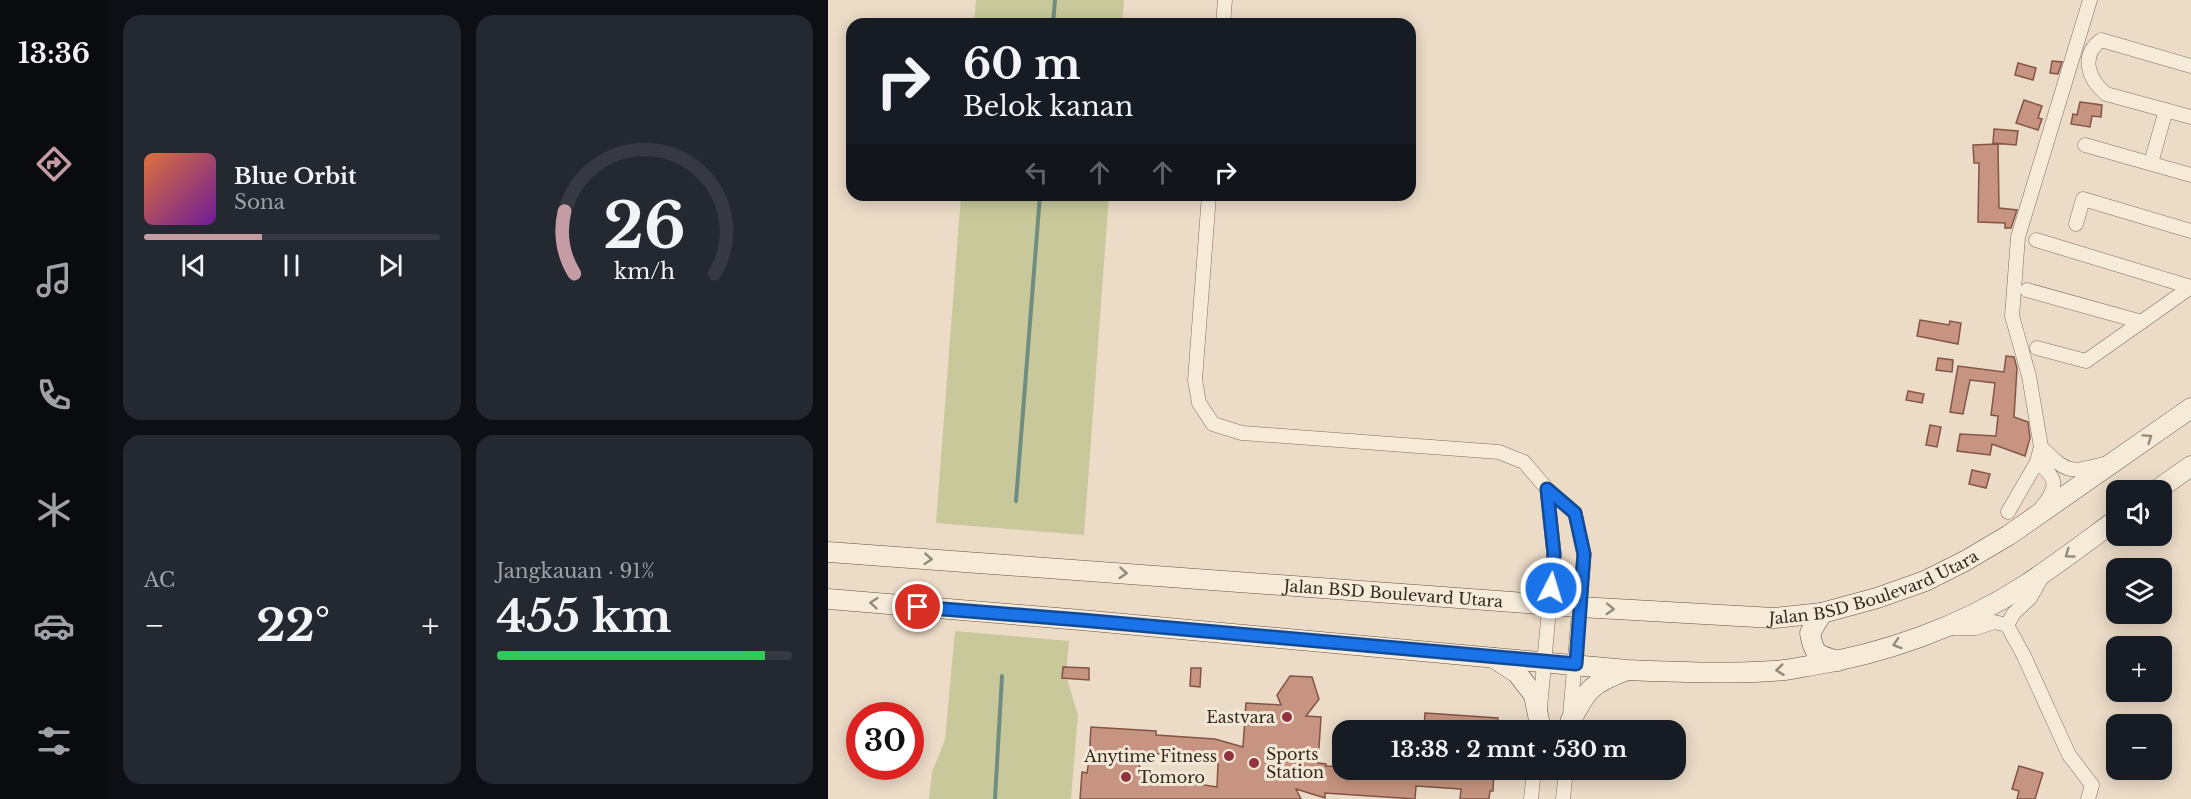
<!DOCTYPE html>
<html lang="id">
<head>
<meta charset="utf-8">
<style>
	body { margin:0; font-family:"Libre Baskerville",serif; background:#242831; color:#f1f3f6; height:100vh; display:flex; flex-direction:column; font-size:22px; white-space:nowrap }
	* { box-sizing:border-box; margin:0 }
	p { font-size:20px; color:#9ea1a6 }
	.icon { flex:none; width:33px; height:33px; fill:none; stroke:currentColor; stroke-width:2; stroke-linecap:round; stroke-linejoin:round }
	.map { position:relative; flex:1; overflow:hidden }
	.sheet { display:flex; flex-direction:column; gap:15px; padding:15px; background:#0d0f14; width:720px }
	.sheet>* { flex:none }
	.top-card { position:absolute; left:18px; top:18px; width:570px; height:183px; border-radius:18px; box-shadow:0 3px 15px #0003; background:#171b24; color:#f1f3f6; overflow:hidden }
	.buttons { position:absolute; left:1278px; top:480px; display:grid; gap:12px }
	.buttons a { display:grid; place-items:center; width:66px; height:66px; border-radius:12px; background:#171b24; box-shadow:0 3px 15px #0003; font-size:30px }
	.speed { position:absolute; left:18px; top:702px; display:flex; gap:12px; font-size:30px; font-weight:700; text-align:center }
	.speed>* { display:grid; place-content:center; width:78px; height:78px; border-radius:50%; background:#171b24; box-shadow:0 3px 15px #0003; line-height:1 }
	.speed .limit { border:9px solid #d22; background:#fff; color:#111 }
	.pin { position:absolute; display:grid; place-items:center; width:51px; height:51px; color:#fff; margin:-26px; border:3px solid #fff; border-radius:50%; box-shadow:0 2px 6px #0007 }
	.me { position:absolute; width:66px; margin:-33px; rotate:5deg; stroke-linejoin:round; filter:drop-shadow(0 0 4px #0008) }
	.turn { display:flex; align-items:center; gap:21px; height:126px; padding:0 18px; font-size:27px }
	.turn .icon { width:78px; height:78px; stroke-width:2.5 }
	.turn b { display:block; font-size:42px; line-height:51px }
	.lanes { display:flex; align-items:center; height:57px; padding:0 18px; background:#0003; justify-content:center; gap:30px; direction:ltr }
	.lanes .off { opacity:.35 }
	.big { font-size:45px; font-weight:700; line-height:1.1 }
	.sheet .tile { flex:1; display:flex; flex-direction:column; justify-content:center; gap:9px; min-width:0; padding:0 21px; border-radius:18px; background:#242831 }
	.sheet .dial { align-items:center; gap:0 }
	.dial svg { height:156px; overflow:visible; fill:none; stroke:#363941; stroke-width:7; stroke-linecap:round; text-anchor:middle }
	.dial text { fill:#f1f3f6; stroke:none }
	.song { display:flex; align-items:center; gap:18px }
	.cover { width:72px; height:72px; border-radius:9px; background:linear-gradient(135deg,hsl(20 70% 55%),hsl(280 70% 35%)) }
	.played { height:6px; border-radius:3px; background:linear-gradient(90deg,#c59ca4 40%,#363941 40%) }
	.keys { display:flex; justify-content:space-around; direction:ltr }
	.heat { display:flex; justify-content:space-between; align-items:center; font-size:33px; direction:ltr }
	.charge { height:9px; border-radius:4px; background:linear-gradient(90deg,#34c759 91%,#363941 0) }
	.sheet .tiles { flex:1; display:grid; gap:15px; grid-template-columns:repeat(2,1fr) }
	.trip { position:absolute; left:504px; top:720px; width:354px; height:60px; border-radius:18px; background:#171b24; box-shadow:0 3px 15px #0003; font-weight:700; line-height:60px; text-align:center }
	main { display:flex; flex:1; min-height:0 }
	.dock { display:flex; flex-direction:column; width:108px; justify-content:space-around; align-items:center; background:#090b0e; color:#9ea1a6 }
	.dock .icon { width:42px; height:42px }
	.dock .on { color:#c59ca4 }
	.dock b { font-size:27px; color:#f1f3f6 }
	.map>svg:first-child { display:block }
	.green { fill:#c8c89b }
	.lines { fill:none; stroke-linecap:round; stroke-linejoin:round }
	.stream { stroke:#6f8d81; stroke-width:4 }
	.building { fill:#c69480; stroke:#835545; stroke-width:1.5; fill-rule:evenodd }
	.minor-casing { stroke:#856d5e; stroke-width:15 }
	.secondary-casing { stroke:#674f41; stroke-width:21 }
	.minor { stroke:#f6ead9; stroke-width:14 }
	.secondary { stroke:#f6ead9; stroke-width:20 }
	.oneway { stroke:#96897c }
	.route-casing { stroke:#114b97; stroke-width:15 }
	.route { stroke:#1a73e8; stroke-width:10 }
	.poi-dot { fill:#90323f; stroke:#f3e7d6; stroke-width:2 }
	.labels { text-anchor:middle; stroke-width:6; stroke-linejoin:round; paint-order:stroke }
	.street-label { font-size:16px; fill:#372820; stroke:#f3e7d6 }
	.poi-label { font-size:16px; fill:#372820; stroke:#f3e7d6; text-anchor:end }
</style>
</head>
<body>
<main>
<nav class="dock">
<b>13:36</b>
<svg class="icon on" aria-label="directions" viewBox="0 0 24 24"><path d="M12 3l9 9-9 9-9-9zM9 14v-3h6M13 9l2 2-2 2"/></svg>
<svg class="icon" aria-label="music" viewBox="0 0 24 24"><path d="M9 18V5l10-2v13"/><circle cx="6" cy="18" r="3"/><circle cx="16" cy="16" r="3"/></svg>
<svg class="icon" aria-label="phone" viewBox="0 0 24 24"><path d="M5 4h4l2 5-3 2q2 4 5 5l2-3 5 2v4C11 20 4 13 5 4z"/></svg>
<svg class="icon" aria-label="climate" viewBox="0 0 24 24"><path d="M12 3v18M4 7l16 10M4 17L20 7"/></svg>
<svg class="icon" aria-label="car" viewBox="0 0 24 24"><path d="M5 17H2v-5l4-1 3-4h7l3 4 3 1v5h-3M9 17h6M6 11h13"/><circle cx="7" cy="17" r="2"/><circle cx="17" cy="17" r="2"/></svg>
<svg class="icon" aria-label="filters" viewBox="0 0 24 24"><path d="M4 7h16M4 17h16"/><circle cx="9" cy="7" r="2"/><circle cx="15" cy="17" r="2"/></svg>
</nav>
<section class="sheet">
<div class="tiles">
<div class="tile">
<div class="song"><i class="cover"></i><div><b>Blue Orbit</b><p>Sona</p></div></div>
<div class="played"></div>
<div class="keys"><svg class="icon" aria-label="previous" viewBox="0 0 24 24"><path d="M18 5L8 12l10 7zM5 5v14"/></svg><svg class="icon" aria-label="pause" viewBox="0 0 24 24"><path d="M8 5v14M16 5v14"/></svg><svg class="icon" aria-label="next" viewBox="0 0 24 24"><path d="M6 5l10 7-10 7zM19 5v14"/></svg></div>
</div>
<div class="tile dial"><svg viewBox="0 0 100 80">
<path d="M14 69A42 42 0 1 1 86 69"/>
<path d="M14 69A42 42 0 0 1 9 37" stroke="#c59ca4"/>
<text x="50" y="56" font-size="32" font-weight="700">26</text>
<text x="50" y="72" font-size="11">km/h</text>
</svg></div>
<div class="tile"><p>AC</p>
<div class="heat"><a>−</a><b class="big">22°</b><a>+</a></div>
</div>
<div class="tile"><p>Jangkauan · 91%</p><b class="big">455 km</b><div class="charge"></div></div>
</div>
</section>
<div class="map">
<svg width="1363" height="799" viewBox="0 0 1363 799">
	<rect width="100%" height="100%" fill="#ebdbc7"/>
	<path class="green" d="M148,0H296L294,24H146Z
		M133,195H281L256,535L108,523Z
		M127,631L241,641L238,675L250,715L243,799H101L104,772L117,740Z"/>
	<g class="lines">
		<path class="stream" d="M225,24L227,0
			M188,501L212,195
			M167,799L174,676"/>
	</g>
	<path class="building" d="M1224,61L1234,62L1230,74L1222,73Z
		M1190,63L1208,68L1205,80L1187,75Z
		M1196,100L1214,106L1210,118L1214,119L1210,130L1188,123Z
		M1252,102L1274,105L1273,117L1264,116L1262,127L1243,124L1245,114L1249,115Z
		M1166,129L1190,131L1188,145L1165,143Z
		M1170,144L1171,208L1189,210L1183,228H1177V223L1150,222L1151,163H1146L1145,145Z
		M1092,320L1121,325L1122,321L1133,323L1130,344L1089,336Z
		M1178,356L1186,357L1189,368L1186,417L1200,422L1202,438L1197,456L1164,444L1162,455L1129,451L1132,434L1168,436L1170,416L1163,415L1167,383L1142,380L1135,414L1122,412L1130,366L1176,372Z
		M1110,358L1125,360L1124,372L1108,370Z
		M1080,391L1096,394L1094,403L1078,400Z
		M1102,425L1113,427L1109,447L1098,445Z
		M1144,470L1162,474L1158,488L1141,484Z
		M235,667L261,668V680L234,678Z
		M363,668H373L372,687L362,686Z
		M462,676L484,677L491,699L478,716L493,717L490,763L498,764V766L514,767V770L593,774V770H666L665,791H662L661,799H632L633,789L588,786L587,799L497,793V798L468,789L473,799H252L254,772L259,773L261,760L263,727L328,731V735L387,739L415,747L418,703L453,705L449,695ZM312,753L334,754V759L390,763L389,787L311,775Z
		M597,713L670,718L669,730H596Z
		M1191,766L1215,773L1207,799H1189L1191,791L1184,789Z"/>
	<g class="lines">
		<g class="minor-casing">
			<path id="minor" d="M395,24L397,0
				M1363,66L1273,40C1252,56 1260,79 1278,94L1363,117
				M1257,145L1363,175
				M1323,163L1338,110
				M381,195L367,380L371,403L385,424L414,433L671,452L696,462L719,489L747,513L756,554L742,716
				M1248,224L1255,199L1363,231
				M1208,240L1363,287
				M1199,290L1314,322
				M1209,348L1258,361L1363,287
				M1213,447C1239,473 1241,473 1276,464
				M1209,462C1229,478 1231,486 1214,507
				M1180,512L1209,462L1213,447L1201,376L1184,316L1190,237L1262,0
				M1179,625L1196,656L1241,755L1264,785L1260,799
				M1121,628H1148L1166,622L1179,625L1186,613L1202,598L1214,577
				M710,730L726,554L719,489
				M703,799L706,770
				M735,799L738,770"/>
		</g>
		<g class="secondary-casing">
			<g id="secondary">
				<path d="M1329,490L1363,466"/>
				<path id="s1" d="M0,552L752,607L946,618L994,613L1049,598L1097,581L1137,561L1181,535L1363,408"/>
				<path d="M0,599L253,620L799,670C847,672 896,674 944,671C956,671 969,668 980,666C1056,654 1132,627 1196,586C1228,565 1258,542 1288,520"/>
				<path d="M994,613L982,633C986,655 989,655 1010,661"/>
				<path d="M666,658L689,673L706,695L711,720"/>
				<path d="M742,722C759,690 762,684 797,671"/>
			</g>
		</g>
		<use href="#minor" class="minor"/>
		<use href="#secondary" class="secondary"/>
	</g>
	<defs><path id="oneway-chevron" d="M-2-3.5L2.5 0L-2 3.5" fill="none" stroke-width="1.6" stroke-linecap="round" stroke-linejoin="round" transform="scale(1.5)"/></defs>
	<g class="oneway">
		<use href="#oneway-chevron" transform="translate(1320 438) rotate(-35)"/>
		<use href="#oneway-chevron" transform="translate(1241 554) rotate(144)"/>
		<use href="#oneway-chevron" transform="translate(100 559) rotate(4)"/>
		<use href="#oneway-chevron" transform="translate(295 573) rotate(4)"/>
		<use href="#oneway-chevron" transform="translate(46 603) rotate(-175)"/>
		<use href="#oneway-chevron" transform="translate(782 609) rotate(3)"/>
		<use href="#oneway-chevron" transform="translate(1069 644) rotate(162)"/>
		<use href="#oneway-chevron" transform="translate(952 670) rotate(173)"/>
	</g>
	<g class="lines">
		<g class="route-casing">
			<path id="route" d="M90,607L253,620L748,664L756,554L747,513L719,489L726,554L723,588"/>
		</g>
		<use href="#route" class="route"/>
	</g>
	<g class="poi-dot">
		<circle cx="459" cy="717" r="6"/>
		<circle cx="401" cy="756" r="6"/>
		<circle cx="426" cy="763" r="6"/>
		<circle cx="298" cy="777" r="6"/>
	</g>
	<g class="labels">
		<g class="street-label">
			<text dy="6" stroke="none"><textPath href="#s1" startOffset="1053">Jalan BSD Boulevard Utara</textPath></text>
			<text dy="6" stroke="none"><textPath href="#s1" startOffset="567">Jalan BSD Boulevard Utara</textPath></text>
		</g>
		<g class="poi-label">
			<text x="447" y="723">Eastvara</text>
			<text x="438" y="760" text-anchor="start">Sports<tspan x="438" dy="18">Station</tspan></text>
			<text x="389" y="762">Anytime Fitness</text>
			<text x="310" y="783" text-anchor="start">Tomoro</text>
		</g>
	</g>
</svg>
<div class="buttons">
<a><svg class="icon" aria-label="sound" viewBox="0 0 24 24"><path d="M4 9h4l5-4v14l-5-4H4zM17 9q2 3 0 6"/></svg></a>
<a><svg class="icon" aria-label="layers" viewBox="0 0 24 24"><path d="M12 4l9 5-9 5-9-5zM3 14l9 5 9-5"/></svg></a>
<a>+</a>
<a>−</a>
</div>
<div class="speed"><div class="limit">30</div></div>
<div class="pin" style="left:90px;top:607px;background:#d93025"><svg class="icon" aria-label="arrive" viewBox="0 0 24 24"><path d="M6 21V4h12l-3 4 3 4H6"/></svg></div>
<svg class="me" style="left:723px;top:588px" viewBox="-20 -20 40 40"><circle r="17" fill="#1a73e8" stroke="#fff" stroke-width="3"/><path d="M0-11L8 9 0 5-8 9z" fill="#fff"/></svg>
<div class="trip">13:38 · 2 mnt · 530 m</div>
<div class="top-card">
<div class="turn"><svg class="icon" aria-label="right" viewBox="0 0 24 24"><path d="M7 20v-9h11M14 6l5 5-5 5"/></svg><div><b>60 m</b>Belok kanan</div></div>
<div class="lanes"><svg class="icon off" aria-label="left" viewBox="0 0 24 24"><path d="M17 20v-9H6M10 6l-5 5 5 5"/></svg><svg class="icon off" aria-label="ahead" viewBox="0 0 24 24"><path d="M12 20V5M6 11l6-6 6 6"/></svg><svg class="icon off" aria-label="ahead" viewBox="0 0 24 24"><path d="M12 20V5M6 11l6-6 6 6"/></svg><svg class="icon" aria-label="right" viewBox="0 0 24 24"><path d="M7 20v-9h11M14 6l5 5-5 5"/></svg></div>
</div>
</div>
</main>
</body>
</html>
